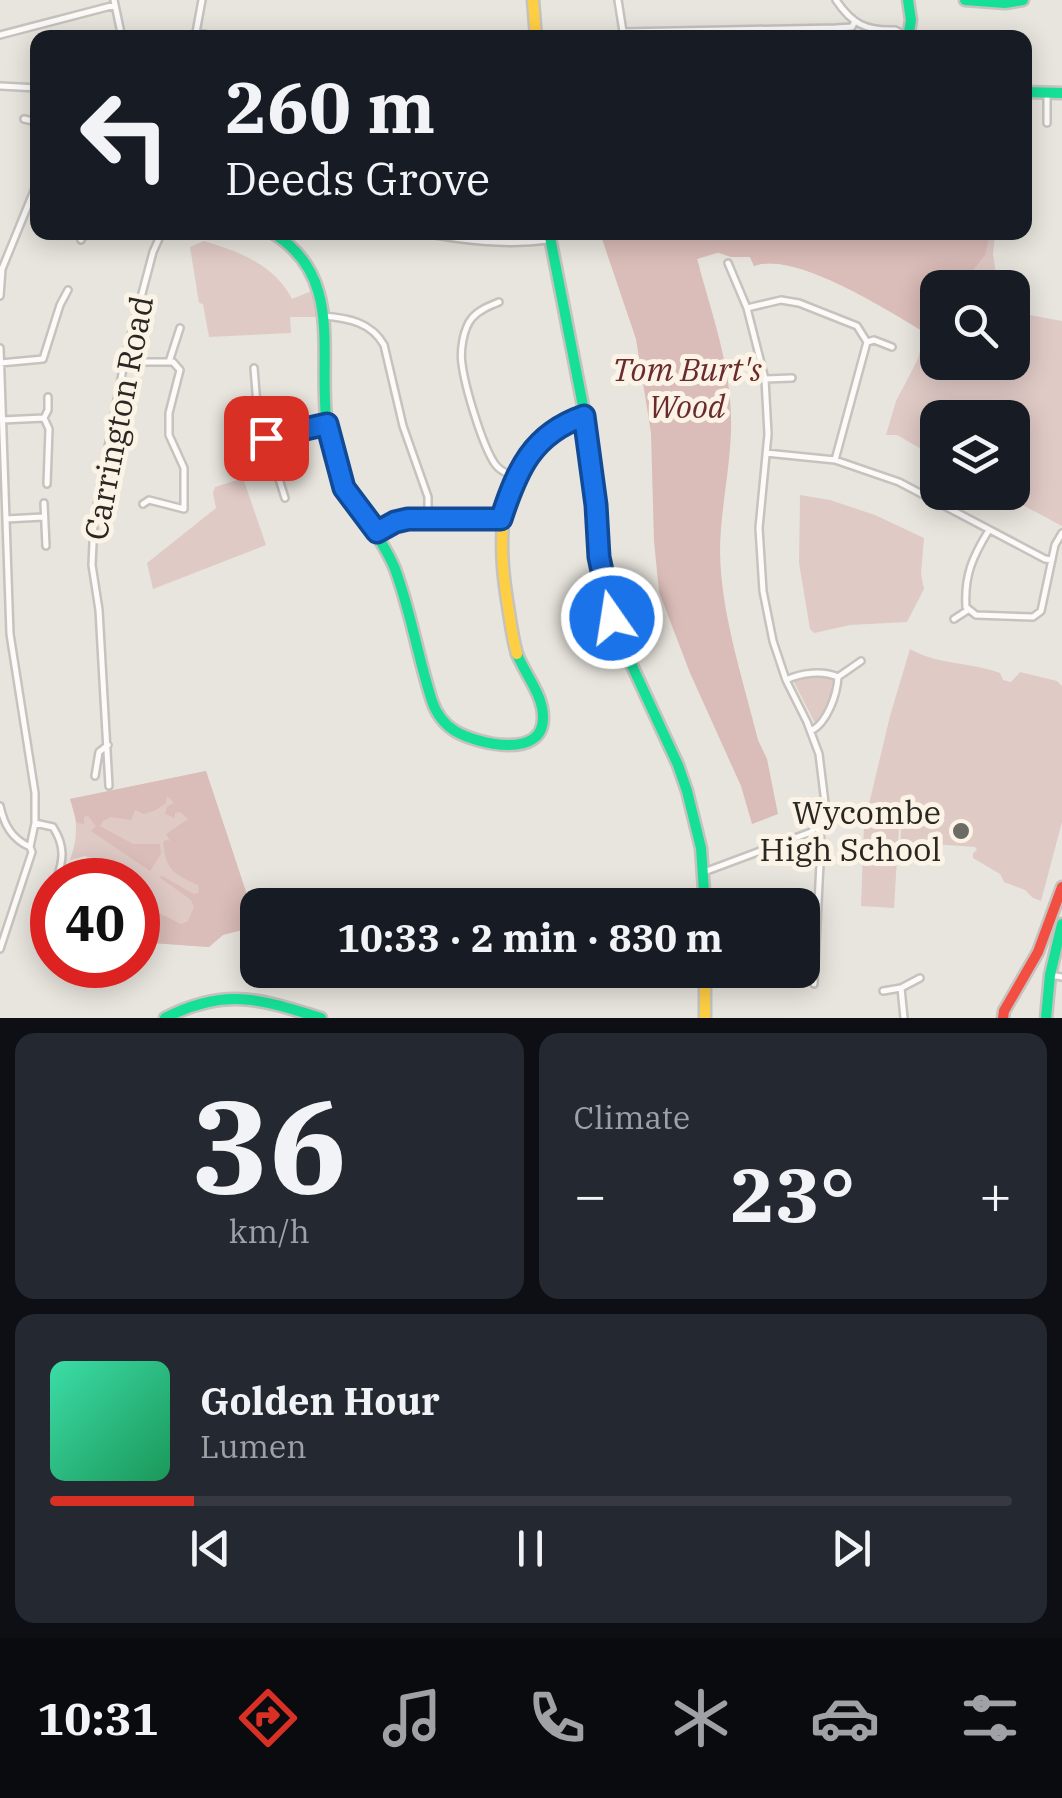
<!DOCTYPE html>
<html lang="en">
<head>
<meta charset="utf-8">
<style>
	body { margin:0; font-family:"IBM Plex Serif",serif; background:#242831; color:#f1f3f6; height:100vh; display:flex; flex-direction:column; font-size:38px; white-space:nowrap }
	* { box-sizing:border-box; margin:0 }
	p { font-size:32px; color:#9ea1a6 }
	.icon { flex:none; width:55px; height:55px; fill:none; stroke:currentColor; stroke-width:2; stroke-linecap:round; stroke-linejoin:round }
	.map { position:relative; height:1018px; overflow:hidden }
	.side { display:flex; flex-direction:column; gap:15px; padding:15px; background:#0d0f14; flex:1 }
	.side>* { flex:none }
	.top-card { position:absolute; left:30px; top:30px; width:1002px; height:210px; border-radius:20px; box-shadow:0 5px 25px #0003; background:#171b24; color:#f1f3f6; overflow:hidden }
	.buttons { position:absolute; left:920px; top:270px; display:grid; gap:20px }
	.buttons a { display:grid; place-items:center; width:110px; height:110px; border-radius:20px; background:#171b24; box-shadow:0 5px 25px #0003; font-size:50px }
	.speed { position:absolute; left:30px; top:858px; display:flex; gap:20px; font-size:50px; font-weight:700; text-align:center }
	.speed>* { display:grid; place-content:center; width:130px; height:130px; border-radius:50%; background:#171b24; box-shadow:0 5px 25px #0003; line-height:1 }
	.speed .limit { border:15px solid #d22; background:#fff; color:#111 }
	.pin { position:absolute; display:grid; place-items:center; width:85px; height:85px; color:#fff; margin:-42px; border-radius:20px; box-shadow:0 5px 15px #0006 }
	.me { position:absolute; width:110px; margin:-55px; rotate:347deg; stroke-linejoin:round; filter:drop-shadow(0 0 8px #0008) }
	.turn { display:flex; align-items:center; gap:35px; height:210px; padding:0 30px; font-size:45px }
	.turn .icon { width:130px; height:130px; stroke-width:2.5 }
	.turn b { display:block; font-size:70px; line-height:85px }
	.big { font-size:75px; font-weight:700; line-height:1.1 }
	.side .widget { flex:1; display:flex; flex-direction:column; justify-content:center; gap:15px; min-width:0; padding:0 35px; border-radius:20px; background:#242831 }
	.side .dial { align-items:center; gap:0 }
	.dial b { font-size:130px; line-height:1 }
	.song { display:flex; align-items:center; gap:30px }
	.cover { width:120px; height:120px; border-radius:15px; background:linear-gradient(135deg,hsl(160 70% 55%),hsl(150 70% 35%)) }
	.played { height:10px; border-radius:5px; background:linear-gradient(90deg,#d93025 15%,#363941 15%) }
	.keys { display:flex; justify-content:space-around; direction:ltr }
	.heat { display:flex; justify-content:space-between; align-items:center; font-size:55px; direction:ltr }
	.side .tiles { flex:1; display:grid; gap:15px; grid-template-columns:1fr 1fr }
	.widget:last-child { grid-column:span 2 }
	.trip { position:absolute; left:240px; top:888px; width:580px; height:100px; border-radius:20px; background:#171b24; box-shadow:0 5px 25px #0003; font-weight:700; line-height:100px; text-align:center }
	.tabs { display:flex; height:160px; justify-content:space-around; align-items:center; background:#090b0e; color:#9ea1a6 }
	.tabs .icon { width:70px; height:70px }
	.tabs .on { color:#d93025 }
	.tabs b { font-size:45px; color:#f1f3f6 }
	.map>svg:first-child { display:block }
	.green { fill:#e0cac6 }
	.forest { fill:#dabcb8 }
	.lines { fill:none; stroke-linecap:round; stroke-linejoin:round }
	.street-casing { stroke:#c6c3be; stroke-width:10 }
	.fast-casing { stroke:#c6c3be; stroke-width:15 }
	.slow-casing { stroke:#c6c3be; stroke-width:15 }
	.jam-casing { stroke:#c6c3be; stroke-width:15 }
	.street { stroke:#fcfbfa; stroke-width:5 }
	.fast { stroke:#16e098; stroke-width:10 }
	.slow { stroke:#ffcf43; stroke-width:10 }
	.jam { stroke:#f24e42; stroke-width:10 }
	.route-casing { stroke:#114b97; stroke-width:25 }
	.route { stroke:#1a73e8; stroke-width:18 }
	.poi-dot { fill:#6c6a64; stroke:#faf3e6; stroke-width:4 }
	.labels { text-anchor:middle; stroke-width:10; stroke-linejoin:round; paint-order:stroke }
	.park-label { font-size:32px; font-style:italic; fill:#6b2b2d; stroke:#faf3e6 }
	.street-label { font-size:32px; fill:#2a2723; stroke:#faf3e6 }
	.poi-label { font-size:32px; fill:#2a2723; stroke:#faf3e6; text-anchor:end }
</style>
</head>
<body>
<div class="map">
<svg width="1062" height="1018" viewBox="0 0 1062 1018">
	<rect width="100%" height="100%" fill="#e8e5de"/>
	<path class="green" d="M989,232L995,235L993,254L998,287L938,288V362H1012L1013,312L1062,321V526L1000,493L1012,492V418H938L937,458L897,435H886L896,401L917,361L926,332C889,311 795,250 754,266L750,257H731L718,253L697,259L700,269L640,233Z
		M204,241C238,251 275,265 292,299L314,290L320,317H290L291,333L209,337L203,304L199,303L190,247Z
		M269,470L271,472L244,481L266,545L153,589L147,563L216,508L213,493L215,487Z
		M800,495L830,500L875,515L924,538L921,574L924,589L907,622L850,625L814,633L810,629L799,563Z
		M910,649C938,665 970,662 1000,673L1003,680L1011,682L1020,672L1057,681L1062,686V822L1041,901L1033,898L1025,890L1004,882L1000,874L973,858V853L977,850L975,847L918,843L916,863L900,860L901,828L899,827L894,908L861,906L864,825L890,716Z
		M827,674L834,679L836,686L821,722L816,725L794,682L799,677Z
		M206,771L248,898L238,900L213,933L209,947L138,942V880H96V863L91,858L85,856L70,860C78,837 78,821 70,799Z"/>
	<path class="forest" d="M600,233H990L985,255L960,287L938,288L937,317L926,333C890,312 795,250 754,266L750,257H731L718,252L697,259C712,315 733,371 731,430C730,471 720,512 720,552C721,615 743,679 758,740L767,759L778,814L752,824L741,786L690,673L659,592L654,541L651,433L636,339Z
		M206,771L248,898L246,909L250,928L223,935L209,947L138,942V907L155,911L181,924L188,921L194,907L191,900L159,877L162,876L194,894L199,893L198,885C173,874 166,870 163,842L166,840L170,841L166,834L188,819L180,812L175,813V818L165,814L167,807L174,803L167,796L166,803L156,810L144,814L135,810L131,820L110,817L103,821L100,826L133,844H160L161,854L150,871L91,831L96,826L88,816L84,817V824L77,823L70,799Z"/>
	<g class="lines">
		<g class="street-casing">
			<path id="street" d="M114,0L122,38
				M618,0L624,38
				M836,0C852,24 866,31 895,30L899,32L900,38
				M623,32L836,28L852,27L855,21
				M196,33L227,38
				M0,35L115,5
				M195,38L202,0
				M0,86L38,88
				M24,119L38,122
				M1047,123V93
				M418,232C461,240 505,246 549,240
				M81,240L85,232
				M0,296L2,269L38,181
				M499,302C489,306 479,310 472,318C463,329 460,351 462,364C465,387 482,445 495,464C500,471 507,474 515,476
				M747,308L781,300L799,303L857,326L867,342L835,460
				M323,316C348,318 371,322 384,345L403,426L428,497V518
				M867,342L874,340L892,347
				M0,348L10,634L35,793V823L30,847L32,852L0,949
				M125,358L139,362H173L180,370L169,413V435L184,468V509L149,500L143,504
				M169,362L180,328
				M0,363L43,359L60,305L68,290
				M254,368L257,405L266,438L327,423
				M765,379L792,378
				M2,420L44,418
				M266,438L285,498
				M766,453L835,460L899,482L1045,559L1052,560
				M47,484L49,429L44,418L48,410V397
				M44,503L46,546
				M6,519L43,517
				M989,530C973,556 964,575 966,607L976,615L1033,617L1041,611L1055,545L1062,533
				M377,532L408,519H501
				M954,619L968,610
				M786,680C801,673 822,670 838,677L861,661
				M811,731C827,723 837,695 838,677
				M95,776L99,752L108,745
				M109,786L99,610L92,565L94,521L125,358L153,252L162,232
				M0,806C4,825 12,839 30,847
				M35,823L53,827C65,846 64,860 56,880
				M704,872L811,832L824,820L826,811L819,754L807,722L786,680L773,641L763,591L759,528L768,434L765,379L747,308L728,263
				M69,880L70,878
				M39,930L52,890
				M1050,975L1062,977
				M814,984L821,843L820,833L817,828
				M883,991L901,988
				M904,1018L901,988L920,978"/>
		</g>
		<g class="fast-casing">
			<path id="fast" d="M908,0L911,20L908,38
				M965,0L1005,3L1023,0
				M1025,92L1062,93
				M271,232C346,276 317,356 327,426C329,443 338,478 347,492C363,518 383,540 395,569C411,612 418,658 432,701C436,713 444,724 455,731C477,744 544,760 543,717C543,695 525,674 517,654
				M549,232L585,416L596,505L599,557L607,600L622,644L678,765L687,791L701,848L705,905
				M165,1018C225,987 260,999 321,1018
				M1046,1018L1050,975L1062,924"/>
		</g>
		<g class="slow-casing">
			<path id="slow" d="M533,0L536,38
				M517,654C512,637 510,618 507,600C494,519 501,452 585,416
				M705,970V1018"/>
		</g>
		<g class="jam-casing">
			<path id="jam" d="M1003,1018L1004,1011L1038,952L1062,887"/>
		</g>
		<use href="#street" class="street"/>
		<use href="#fast" class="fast"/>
		<use href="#slow" class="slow"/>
		<use href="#jam" class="jam"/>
	</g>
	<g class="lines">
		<g class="route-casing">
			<path id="route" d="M266,438L327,424L344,488L377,532L395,522L408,519H501C517,470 532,434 584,416L596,505L599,557L612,618"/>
		</g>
		<use href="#route" class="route"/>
	</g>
	<circle class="poi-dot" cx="961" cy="831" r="10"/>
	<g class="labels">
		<g class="park-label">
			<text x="687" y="381">Tom Burt's<tspan x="687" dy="37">Wood</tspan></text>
		</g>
		<g class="street-label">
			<text transform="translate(119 418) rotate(-79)" y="11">Carrington Road</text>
		</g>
		<g class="poi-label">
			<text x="941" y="824">Wycombe<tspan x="941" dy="37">High School</tspan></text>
		</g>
	</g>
</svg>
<div class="buttons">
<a><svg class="icon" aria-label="search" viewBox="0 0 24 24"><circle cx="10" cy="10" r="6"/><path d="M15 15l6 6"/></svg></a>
<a><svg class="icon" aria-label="layers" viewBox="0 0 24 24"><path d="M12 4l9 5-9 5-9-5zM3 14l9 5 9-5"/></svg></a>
</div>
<div class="speed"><div class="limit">40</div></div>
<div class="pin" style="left:266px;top:438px;background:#d93025"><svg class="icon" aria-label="arrive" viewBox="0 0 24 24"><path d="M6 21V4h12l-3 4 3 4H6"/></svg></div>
<svg class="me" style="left:612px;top:618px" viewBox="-20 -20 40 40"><circle r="17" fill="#1a73e8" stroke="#fff" stroke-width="3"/><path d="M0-11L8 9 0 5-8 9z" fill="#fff"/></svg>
<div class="trip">10:33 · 2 min · 830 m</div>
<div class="top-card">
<div class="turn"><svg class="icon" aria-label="left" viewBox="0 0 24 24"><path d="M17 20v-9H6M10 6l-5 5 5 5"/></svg><div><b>260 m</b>Deeds Grove</div></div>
</div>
</div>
<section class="side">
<div class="tiles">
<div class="widget dial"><b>36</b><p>km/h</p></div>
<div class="widget"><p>Climate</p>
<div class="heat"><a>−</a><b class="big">23°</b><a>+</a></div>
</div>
<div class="widget">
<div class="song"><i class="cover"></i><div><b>Golden Hour</b><p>Lumen</p></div></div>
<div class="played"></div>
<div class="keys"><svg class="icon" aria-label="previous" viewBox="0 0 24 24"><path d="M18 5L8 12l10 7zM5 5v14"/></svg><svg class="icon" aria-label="pause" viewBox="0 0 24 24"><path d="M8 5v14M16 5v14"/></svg><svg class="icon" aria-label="next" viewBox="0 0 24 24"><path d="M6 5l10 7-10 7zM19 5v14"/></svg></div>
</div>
</div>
</section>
<nav class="tabs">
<b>10:31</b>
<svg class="icon on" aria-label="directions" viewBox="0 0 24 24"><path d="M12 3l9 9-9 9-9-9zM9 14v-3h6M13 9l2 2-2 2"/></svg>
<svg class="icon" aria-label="music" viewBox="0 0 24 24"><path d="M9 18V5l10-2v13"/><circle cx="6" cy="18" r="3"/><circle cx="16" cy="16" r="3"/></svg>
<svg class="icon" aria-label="phone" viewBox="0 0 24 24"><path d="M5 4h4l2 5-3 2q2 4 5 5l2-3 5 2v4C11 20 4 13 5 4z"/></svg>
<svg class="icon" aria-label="climate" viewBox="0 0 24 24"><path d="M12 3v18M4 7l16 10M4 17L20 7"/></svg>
<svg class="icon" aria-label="car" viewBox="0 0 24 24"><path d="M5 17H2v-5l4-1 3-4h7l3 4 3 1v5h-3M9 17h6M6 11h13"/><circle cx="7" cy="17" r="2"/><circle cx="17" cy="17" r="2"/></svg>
<svg class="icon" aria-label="filters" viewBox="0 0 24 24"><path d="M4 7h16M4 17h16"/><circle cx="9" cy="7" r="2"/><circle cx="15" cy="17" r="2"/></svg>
</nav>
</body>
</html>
